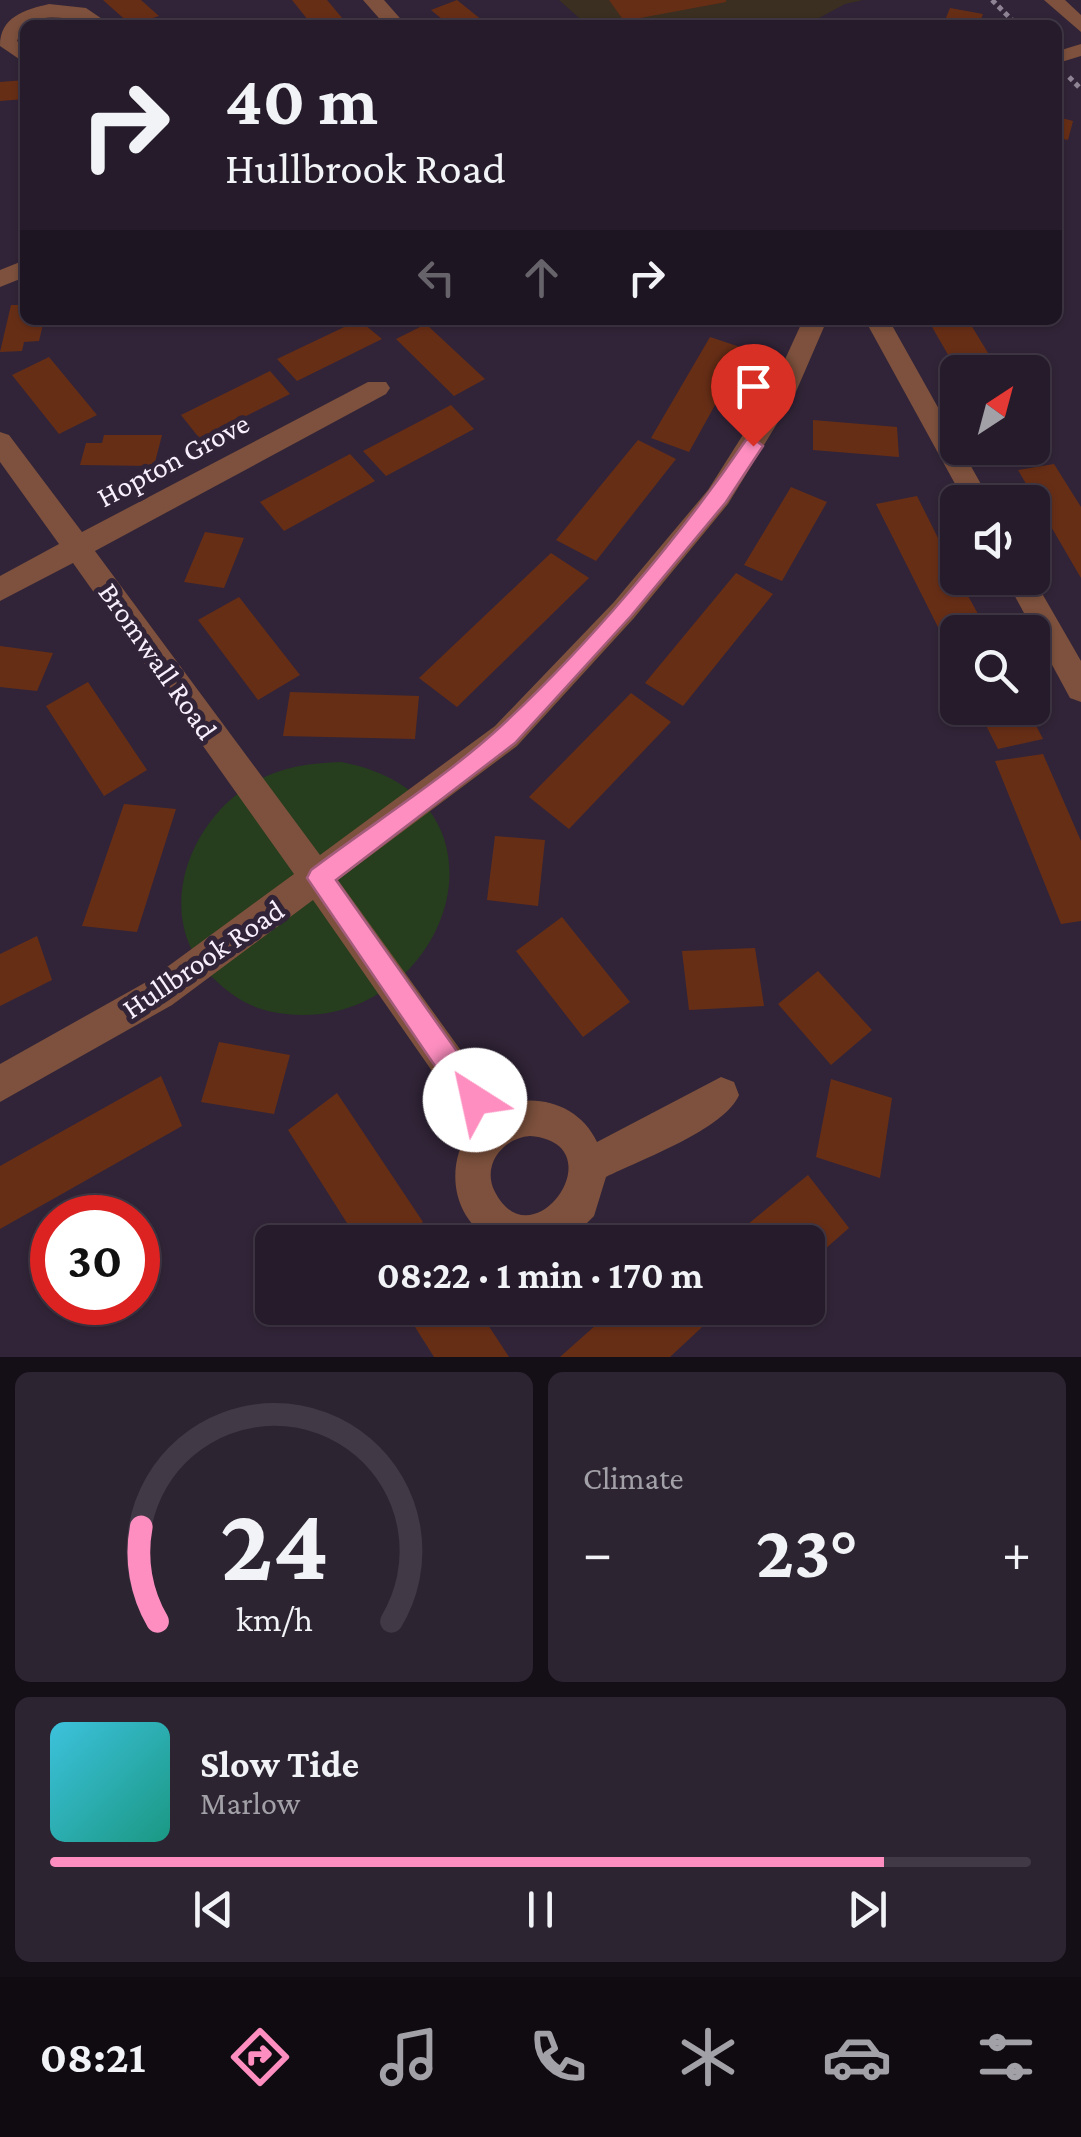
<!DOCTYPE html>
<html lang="en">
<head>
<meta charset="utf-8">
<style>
	body { margin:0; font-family:"Crimson Pro",serif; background:#2d2432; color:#f1f3f6; height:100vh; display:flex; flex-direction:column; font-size:38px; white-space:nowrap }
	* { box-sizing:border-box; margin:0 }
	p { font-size:32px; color:#a3a1a8 }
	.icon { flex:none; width:55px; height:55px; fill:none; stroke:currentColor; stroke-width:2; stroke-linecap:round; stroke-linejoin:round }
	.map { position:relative; height:1357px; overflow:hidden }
	.panel { display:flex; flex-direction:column; gap:15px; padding:15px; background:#140f17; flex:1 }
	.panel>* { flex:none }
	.top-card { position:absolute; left:20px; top:20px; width:1042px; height:305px; border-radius:15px; box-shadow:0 2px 8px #0004,0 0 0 2px #423947; background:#251b2a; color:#f1f3f6; overflow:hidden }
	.needle { width:65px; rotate:36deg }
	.buttons { position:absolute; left:940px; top:355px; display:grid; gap:20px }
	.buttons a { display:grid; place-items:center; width:110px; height:110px; border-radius:15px; background:#251b2a; box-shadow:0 2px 8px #0004,0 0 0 2px #423947; font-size:50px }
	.speed { position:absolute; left:30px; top:1195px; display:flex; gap:20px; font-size:50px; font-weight:700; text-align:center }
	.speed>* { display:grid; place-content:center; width:130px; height:130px; border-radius:50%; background:#251b2a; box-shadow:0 2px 8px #0004,0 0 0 2px #423947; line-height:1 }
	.speed .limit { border:15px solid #d22; background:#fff; color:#111 }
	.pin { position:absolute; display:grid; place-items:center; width:85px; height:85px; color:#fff; margin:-102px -42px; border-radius:50% 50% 50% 0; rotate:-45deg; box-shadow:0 0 10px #0007 }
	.pin .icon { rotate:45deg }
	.me { position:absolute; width:110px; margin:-55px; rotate:325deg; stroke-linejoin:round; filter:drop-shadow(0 0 8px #0008) }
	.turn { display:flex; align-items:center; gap:35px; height:210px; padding:0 40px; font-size:45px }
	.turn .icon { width:130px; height:130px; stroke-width:2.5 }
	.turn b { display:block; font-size:70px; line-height:85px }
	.lanes { display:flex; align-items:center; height:95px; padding:0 40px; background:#0003; justify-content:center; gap:50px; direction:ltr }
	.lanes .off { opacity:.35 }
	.big { font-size:75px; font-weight:700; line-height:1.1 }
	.panel .card { flex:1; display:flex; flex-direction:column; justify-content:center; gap:15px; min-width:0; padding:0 35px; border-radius:15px; background:#2d2432 }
	.panel .dial { align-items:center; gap:0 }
	.dial svg { height:260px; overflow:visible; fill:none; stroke:#423947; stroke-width:7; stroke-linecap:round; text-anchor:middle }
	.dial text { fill:#f1f3f6; stroke:none }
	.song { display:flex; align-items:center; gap:30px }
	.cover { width:120px; height:120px; border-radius:15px; background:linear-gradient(135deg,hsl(190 70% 55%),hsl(170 70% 35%)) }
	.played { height:10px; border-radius:5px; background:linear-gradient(90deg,#fd8ebf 85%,#423947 85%) }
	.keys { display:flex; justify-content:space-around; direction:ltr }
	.heat { display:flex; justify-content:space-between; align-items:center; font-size:55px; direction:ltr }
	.panel .tiles { flex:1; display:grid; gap:15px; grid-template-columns:1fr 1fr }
	.card:last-child { grid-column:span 2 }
	.trip { position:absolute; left:255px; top:1225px; width:570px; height:100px; border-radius:15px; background:#251b2a; box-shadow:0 2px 8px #0004,0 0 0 2px #423947; font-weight:700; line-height:100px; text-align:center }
	.dock { display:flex; height:160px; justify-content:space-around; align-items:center; background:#0f0b11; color:#a3a1a8 }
	.dock .icon { width:70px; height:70px }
	.dock .current { color:#fd8ebf }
	.dock b { font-size:45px; color:#f1f3f6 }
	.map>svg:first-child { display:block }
	.education { fill:#3a2f20 }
	.green { fill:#263d1e }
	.building { fill:#672e16 }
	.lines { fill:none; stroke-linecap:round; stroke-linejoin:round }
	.path { stroke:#8f8495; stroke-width:5; stroke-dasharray:5 4; stroke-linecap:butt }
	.minor { fill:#7d513d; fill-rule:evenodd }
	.tertiary { fill:#7d513d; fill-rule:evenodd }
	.route { fill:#fd8ebf; stroke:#a45c7c; stroke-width:2.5 }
	.labels { text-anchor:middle; stroke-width:10; stroke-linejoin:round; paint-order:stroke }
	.street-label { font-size:30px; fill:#f8effd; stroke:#312438 }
</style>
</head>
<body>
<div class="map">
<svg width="1081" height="1357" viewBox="0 0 1081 1357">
	<rect width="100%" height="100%" fill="#312438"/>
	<path class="education" d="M559,0H863L845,4L806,25H587Z"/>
	<path class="green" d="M341,762C537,798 440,1049 268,1011C246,1006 227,992 211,976C154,919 186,827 247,787C275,768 307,763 341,762Z"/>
	<path class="building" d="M103,0H141L159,16L131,25Z
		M292,0H327L348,25H312Z
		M457,0L488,25H449L431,10Z
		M609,0H726V2L624,21Z
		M950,8L983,14L979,25H943Z
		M25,80V99L0,101V82Z
		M1058,117L1073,121L1068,140L1058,138Z
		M11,305H25V320H44L39,341L24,342L22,351L0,352Z
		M359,320L382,339L297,381L277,359Z
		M928,320H968L999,371L958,372Z
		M426,324L485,379L454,396L396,339Z
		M710,337L746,349L689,452L651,438Z
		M49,357L97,415L59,434L12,375Z
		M270,371L290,394L200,439L181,415Z
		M451,405L474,429L386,476L363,451Z
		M813,420L897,427L899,457L813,450Z
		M1032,428L1048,453L1013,459L1006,448H1032Z
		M104,435H162L154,466L80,465L86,443H102Z
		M638,440L676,459L596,561L556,540Z
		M350,454L375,481L284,531L260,502Z
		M1054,464L1081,507V578L1018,470Z
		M791,487L827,502L782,581L744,565Z
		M917,496L958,578L987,630L944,639L876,504Z
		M205,532L244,538L224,588L184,582Z
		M551,553L589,578L457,707L419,678Z
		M736,573L773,594L683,706L645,683Z
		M239,597L300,675L258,700L198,620Z
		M0,646L53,653L37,691L0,687Z
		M88,682L147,770L104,796L46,706Z
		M290,692L419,696L415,739L283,736Z
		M631,693L671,722L569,829L529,797Z
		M977,708H1027L1043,739L998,749Z
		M1043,754L1081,841V921L1061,924L995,761Z
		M124,804L176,809L137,932L82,926Z
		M495,836L545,840L538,906L487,900Z
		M562,917L630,1002L583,1037L516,951Z
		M37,936L52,980L0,1006V954Z
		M755,948L764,1006L689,1010L682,951Z
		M818,971L872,1030L831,1065L778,1004Z
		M219,1042L290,1055L274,1114L201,1102Z
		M161,1076L182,1126L0,1229V1166Z
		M831,1079L892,1098L880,1178L816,1157Z
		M337,1093L423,1222L398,1242H359L288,1130Z
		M808,1175L849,1228L808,1264V1242H726Z
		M403,1308H477L509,1357H434Z
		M615,1308H707L714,1316L670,1357H560Z"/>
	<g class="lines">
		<path class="path" d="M992,0L1017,25
			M1069,77L1081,89"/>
		<path class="minor" d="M363,0H384L406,25H385Z
			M49,4L86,8L111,25C79,25 33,0 17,41L25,47V63L0,46C0,17 24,10 49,4Z
			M1081,44V56L1058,63V51Z
			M25,260V277L0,287V270Z
			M803,320H827L795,394L728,504L634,618L517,746L338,880L501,1106C537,1092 580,1105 597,1142L721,1077L734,1082L739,1095C725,1129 640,1160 606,1177L594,1216L571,1239H489C450,1213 446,1164 471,1127L313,900L172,1005L0,1102V1064L148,981L294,874L73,563L0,601V576L59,544L0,462V432L9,435L82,532L368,382H386L390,388L386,394L95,551L320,855L495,726L614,602L708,490L770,392ZM530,1136C618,1143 533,1265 495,1192C481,1165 503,1138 530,1136Z
			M865,320H889L991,502H965Z
			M1032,576L1081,661V702L1070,698L1005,578Z"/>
		<path class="tertiary" d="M1044,0H1065L1081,15V32Z"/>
	</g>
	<path class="route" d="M753,438L763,446L726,502L631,616L515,743L336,880L485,1091L489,1100L485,1110L475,1114L465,1110L307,878L311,870C373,823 442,780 499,728C585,649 680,537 746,440Z"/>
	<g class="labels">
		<g class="street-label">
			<text transform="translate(173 460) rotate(-28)" y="10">Hopton Grove</text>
			<text transform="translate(158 661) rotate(55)" y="10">Bromwall Road</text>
			<text transform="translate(203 959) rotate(-34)" y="10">Hullbrook Road</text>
		</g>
	</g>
</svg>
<div class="buttons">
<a><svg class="needle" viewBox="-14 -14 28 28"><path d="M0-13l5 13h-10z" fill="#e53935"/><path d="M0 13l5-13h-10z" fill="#a3a1a8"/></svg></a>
<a><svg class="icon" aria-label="sound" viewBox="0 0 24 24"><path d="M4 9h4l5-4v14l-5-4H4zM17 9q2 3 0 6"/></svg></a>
<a><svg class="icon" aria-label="search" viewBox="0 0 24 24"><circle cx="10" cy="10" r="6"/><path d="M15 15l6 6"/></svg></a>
</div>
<div class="speed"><div class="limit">30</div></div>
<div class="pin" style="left:753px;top:446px;background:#d93025"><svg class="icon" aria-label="arrive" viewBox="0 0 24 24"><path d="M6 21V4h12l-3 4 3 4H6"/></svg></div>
<svg class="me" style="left:475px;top:1100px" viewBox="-20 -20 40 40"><circle r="19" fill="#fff"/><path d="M0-13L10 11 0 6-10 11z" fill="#fd8ebf"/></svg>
<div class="trip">08:22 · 1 min · 170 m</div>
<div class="top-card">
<div class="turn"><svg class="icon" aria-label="right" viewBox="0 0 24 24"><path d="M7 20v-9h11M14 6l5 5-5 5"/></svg><div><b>40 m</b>Hullbrook Road</div></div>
<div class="lanes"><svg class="icon off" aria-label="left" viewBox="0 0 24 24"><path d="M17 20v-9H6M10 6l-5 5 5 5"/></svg><svg class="icon off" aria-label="ahead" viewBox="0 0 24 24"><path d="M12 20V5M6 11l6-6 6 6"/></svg><svg class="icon" aria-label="right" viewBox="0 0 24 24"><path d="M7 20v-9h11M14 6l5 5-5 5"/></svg></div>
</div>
</div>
<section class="panel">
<div class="tiles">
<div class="card dial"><svg viewBox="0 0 100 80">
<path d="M14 69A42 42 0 1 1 86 69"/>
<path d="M14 69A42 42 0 0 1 9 40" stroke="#fd8ebf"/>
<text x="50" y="56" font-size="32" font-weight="700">24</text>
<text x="50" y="72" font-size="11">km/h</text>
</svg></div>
<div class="card"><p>Climate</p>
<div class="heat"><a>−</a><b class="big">23°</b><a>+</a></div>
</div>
<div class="card">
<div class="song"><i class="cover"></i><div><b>Slow Tide</b><p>Marlow</p></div></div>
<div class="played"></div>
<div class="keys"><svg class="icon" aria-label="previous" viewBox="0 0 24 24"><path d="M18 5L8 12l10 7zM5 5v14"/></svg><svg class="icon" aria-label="pause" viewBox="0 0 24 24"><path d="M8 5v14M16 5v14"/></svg><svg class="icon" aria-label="next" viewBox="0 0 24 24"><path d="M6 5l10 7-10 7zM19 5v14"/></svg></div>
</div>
</div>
</section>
<nav class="dock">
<b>08:21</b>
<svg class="icon current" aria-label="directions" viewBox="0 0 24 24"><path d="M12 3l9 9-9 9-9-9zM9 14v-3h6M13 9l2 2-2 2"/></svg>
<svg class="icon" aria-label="music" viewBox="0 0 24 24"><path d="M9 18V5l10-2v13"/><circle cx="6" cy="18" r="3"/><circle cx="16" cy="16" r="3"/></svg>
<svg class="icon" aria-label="phone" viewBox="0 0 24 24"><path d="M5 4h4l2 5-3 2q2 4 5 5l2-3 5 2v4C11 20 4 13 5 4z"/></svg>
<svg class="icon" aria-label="climate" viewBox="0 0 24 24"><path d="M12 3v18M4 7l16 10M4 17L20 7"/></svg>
<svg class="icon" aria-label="car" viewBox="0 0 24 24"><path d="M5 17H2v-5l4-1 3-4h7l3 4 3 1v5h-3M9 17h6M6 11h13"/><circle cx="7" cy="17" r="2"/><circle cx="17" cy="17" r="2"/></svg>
<svg class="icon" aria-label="filters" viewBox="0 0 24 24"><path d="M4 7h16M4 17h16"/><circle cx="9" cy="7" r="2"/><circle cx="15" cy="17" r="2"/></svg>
</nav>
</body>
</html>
